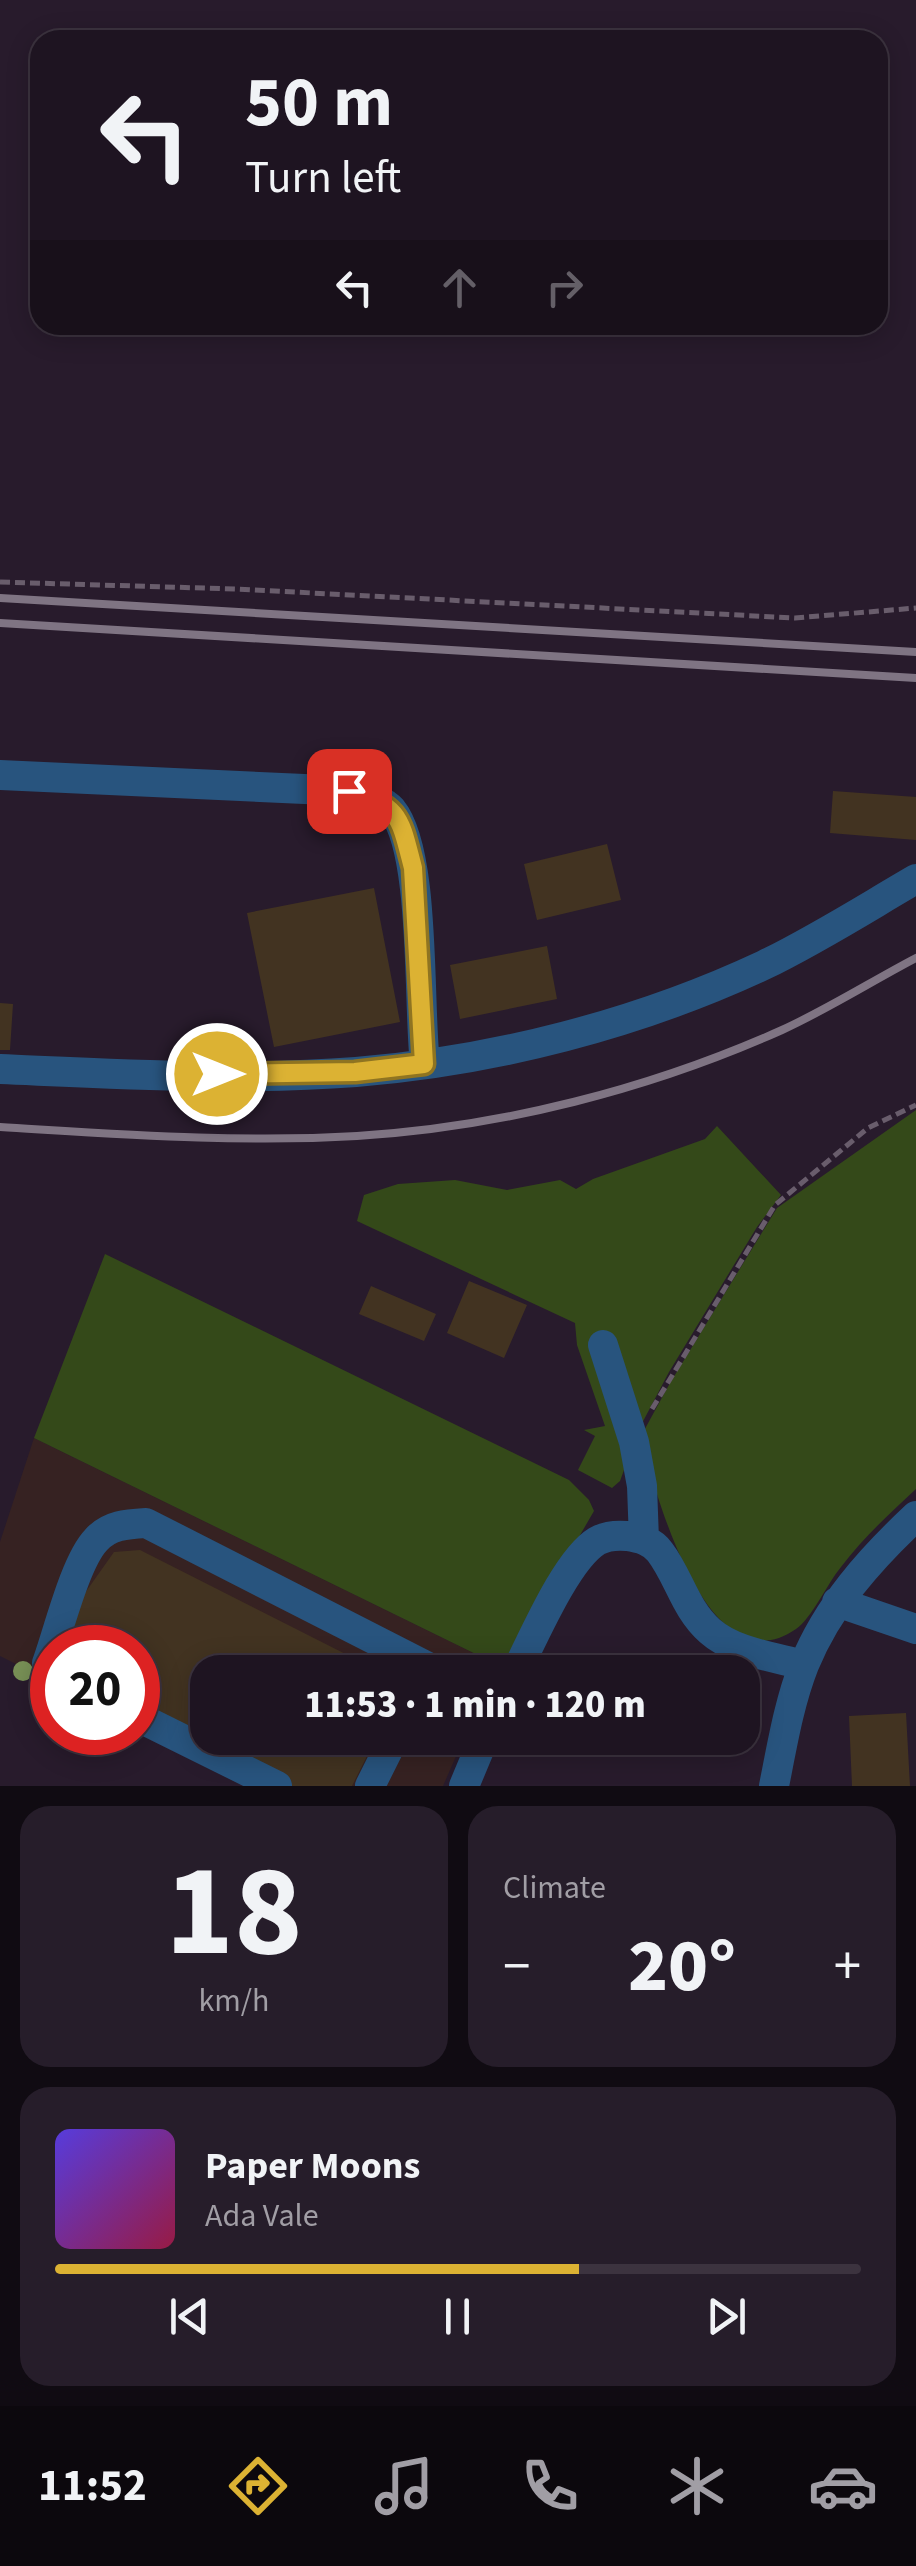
<!DOCTYPE html>
<html lang="en">
<head>
<meta charset="utf-8">
<style>
	body { margin:0; font-family:"Source Sans 3",sans-serif; background:#261d2a; color:#f1f3f6; height:100vh; display:flex; flex-direction:column; font-size:38px; white-space:nowrap }
	* { box-sizing:border-box; margin:0 }
	p { font-size:32px; color:#a19ea5 }
	.icon { flex:none; width:55px; height:55px; fill:none; stroke:currentColor; stroke-width:2; stroke-linecap:round; stroke-linejoin:round }
	.map { position:relative; height:1786px; overflow:hidden }
	.sheet { display:flex; flex-direction:column; gap:20px; padding:20px; background:#100b12; flex:1 }
	.sheet>* { flex:none }
	.top-card { position:absolute; left:30px; top:30px; width:858px; height:305px; border-radius:30px; box-shadow:0 5px 25px #0003,0 0 0 2px #3c333f; background:#1e1421; color:#f1f3f6; overflow:hidden }
	.speed { position:absolute; left:30px; top:1625px; display:flex; gap:20px; font-size:50px; font-weight:700; text-align:center }
	.speed>* { display:grid; place-content:center; width:130px; height:130px; border-radius:50%; background:#1e1421; box-shadow:0 5px 25px #0003,0 0 0 2px #3c333f; line-height:1 }
	.speed .limit { border:15px solid #d22; background:#fff; color:#111 }
	.pin { position:absolute; display:grid; place-items:center; width:85px; height:85px; color:#fff; margin:-42px; border-radius:20px; box-shadow:0 5px 15px #0006 }
	.me { position:absolute; width:110px; margin:-55px; rotate:90deg; stroke-linejoin:round; filter:drop-shadow(0 0 8px #0008) }
	.turn { display:flex; align-items:center; gap:35px; height:210px; padding:0 50px; font-size:45px }
	.turn .icon { width:130px; height:130px; stroke-width:2.5 }
	.turn b { display:block; font-size:70px; line-height:85px }
	.lanes { display:flex; align-items:center; height:95px; padding:0 50px; background:#0003; justify-content:center; gap:50px; direction:ltr }
	.lanes .off { opacity:.35 }
	.big { font-size:75px; font-weight:800; line-height:1.1 }
	.sheet .widget { flex:1; display:flex; flex-direction:column; justify-content:center; gap:15px; min-width:0; padding:0 35px; border-radius:30px; background:#261d2a }
	.sheet .dial { align-items:center; gap:0 }
	.dial b { font-size:130px; line-height:1 }
	.song { display:flex; align-items:center; gap:30px }
	.cover { width:120px; height:120px; border-radius:15px; background:linear-gradient(135deg,hsl(250 70% 55%),hsl(340 70% 35%)) }
	.played { height:10px; border-radius:5px; background:linear-gradient(90deg,#dcb233 65%,#3c333f 65%) }
	.keys { display:flex; justify-content:space-around; direction:ltr }
	.heat { display:flex; justify-content:space-between; align-items:center; font-size:55px; direction:ltr }
	.sheet .tiles { flex:1; display:grid; gap:20px; grid-template-columns:1fr 1fr }
	.widget:last-child { grid-column:span 2 }
	.trip { position:absolute; left:190px; top:1655px; width:570px; height:100px; border-radius:30px; background:#1e1421; box-shadow:0 5px 25px #0003,0 0 0 2px #3c333f; font-weight:800; line-height:100px; text-align:center }
	.tabs { display:flex; height:160px; justify-content:space-around; align-items:center; background:#0c080d; color:#a19ea5 }
	.tabs .icon { width:70px; height:70px }
	.tabs .on { color:#dcb233 }
	.tabs b { font-size:45px; color:#f1f3f6 }
	.map>svg:first-child { display:block }
	.commercial { fill:#362222 }
	.green { fill:#344919 }
	.building { fill:#423321 }
	.lines { fill:none; stroke-linecap:round; stroke-linejoin:round }
	.path { stroke:#695d6c; stroke-width:5; stroke-dasharray:10 5; stroke-linecap:butt }
	.minor { stroke:#28547e; stroke-width:30 }
	.rail { stroke:#7f7483; stroke-width:8 }
	.tree { fill:#789056 }
	.route-casing { stroke:#8f7421; stroke-width:25 }
	.route { stroke:#dcb233; stroke-width:18 }
</style>
</head>
<body>
<div class="map">
<svg width="916" height="1786" viewBox="0 0 916 1786">
	<rect width="100%" height="100%" fill="#281b2c"/>
	<path class="commercial" d="M34,1438L496,1664L492,1672H208V1738H464L443,1786H256L138,1726V1648H52V1682L0,1656V1542Z"/>
	<path class="green" d="M916,1110V1489C889,1514 863,1538 841,1567C827,1584 812,1618 796,1629C707,1691 654,1490 641,1436L670,1383L777,1208Z
		M717,1126L781,1195L757,1227L669,1372L639,1429L620,1481L612,1488L578,1470L595,1436L584,1430L605,1426L577,1345L575,1323L357,1221L364,1195L398,1184L455,1180L507,1190L560,1180L576,1189L593,1179L705,1139Z
		M105,1254L569,1480L589,1500L594,1511L510,1656L496,1664L34,1438Z"/>
	<path class="building" d="M833,791L916,797V840L830,833Z
		M607,844L621,900L537,920L524,864Z
		M374,888L400,1022L274,1047L247,913Z
		M547,946L557,999L460,1019L450,965Z
		M0,1003L13,1004L10,1050H0Z
		M469,1281L527,1305L504,1358L447,1333Z
		M371,1286L436,1314L424,1341L359,1314Z
		M140,1550L381,1672H208V1738H376L352,1786H291L138,1708V1648H66L80,1600L114,1552Z
		M906,1713L910,1786H852L849,1716Z"/>
	<g class="lines">
		<path class="path" d="M0,582L235,589L795,618L916,608
			M652,1409L775,1205L868,1128L916,1105"/>
		<path class="minor" d="M0,775L349,791C364,796 381,798 392,810C426,851 418,1006 425,1064
			M0,1069C118,1074 238,1081 356,1072C494,1061 638,1024 764,965C816,940 866,908 916,879
			M603,1345L634,1442L642,1486L644,1540
			M837,1602L916,1629
			M52,1672L47,1663C58,1633 75,1562 96,1540C109,1525 127,1524 146,1523L438,1672
			M516,1672C533,1639 566,1560 597,1541C606,1536 616,1535 627,1536C640,1538 652,1541 660,1552C679,1577 685,1609 710,1631C733,1652 774,1657 804,1665
			M138,1717L277,1786
			M370,1786L394,1738
			M464,1786L484,1738
			M774,1786C782,1746 789,1703 804,1665C828,1606 870,1559 916,1516"/>
		<path class="rail" d="M0,598L916,652
			M0,623L916,678
			M0,1127C119,1134 238,1143 357,1136C502,1127 650,1089 782,1030C828,1009 872,981 916,958"/>
	</g>
	<circle class="tree" cx="23" cy="1671" r="10"/>
	<g class="lines">
		<g class="route-casing">
			<path id="route" d="M217,1074L355,1072L424,1064L413,868C400,818 401,806 349,791"/>
		</g>
		<use href="#route" class="route"/>
	</g>
</svg>
<div class="speed"><div class="limit">20</div></div>
<div class="pin" style="left:349px;top:791px;background:#d93025"><svg class="icon" aria-label="arrive" viewBox="0 0 24 24"><path d="M6 21V4h12l-3 4 3 4H6"/></svg></div>
<svg class="me" style="left:217px;top:1074px" viewBox="-20 -20 40 40"><circle r="17" fill="#dcb233" stroke="#fff" stroke-width="3"/><path d="M0-11L8 9 0 5-8 9z" fill="#fff"/></svg>
<div class="trip">11:53 · 1 min · 120 m</div>
<div class="top-card">
<div class="turn"><svg class="icon" aria-label="left" viewBox="0 0 24 24"><path d="M17 20v-9H6M10 6l-5 5 5 5"/></svg><div><b>50 m</b>Turn left</div></div>
<div class="lanes"><svg class="icon" aria-label="left" viewBox="0 0 24 24"><path d="M17 20v-9H6M10 6l-5 5 5 5"/></svg><svg class="icon off" aria-label="ahead" viewBox="0 0 24 24"><path d="M12 20V5M6 11l6-6 6 6"/></svg><svg class="icon off" aria-label="right" viewBox="0 0 24 24"><path d="M7 20v-9h11M14 6l5 5-5 5"/></svg></div>
</div>
</div>
<section class="sheet">
<div class="tiles">
<div class="widget dial"><b>18</b><p>km/h</p></div>
<div class="widget"><p>Climate</p>
<div class="heat"><a>−</a><b class="big">20°</b><a>+</a></div>
</div>
<div class="widget">
<div class="song"><i class="cover"></i><div><b>Paper Moons</b><p>Ada Vale</p></div></div>
<div class="played"></div>
<div class="keys"><svg class="icon" aria-label="previous" viewBox="0 0 24 24"><path d="M18 5L8 12l10 7zM5 5v14"/></svg><svg class="icon" aria-label="pause" viewBox="0 0 24 24"><path d="M8 5v14M16 5v14"/></svg><svg class="icon" aria-label="next" viewBox="0 0 24 24"><path d="M6 5l10 7-10 7zM19 5v14"/></svg></div>
</div>
</div>
</section>
<nav class="tabs">
<b>11:52</b>
<svg class="icon on" aria-label="directions" viewBox="0 0 24 24"><path d="M12 3l9 9-9 9-9-9zM9 14v-3h6M13 9l2 2-2 2"/></svg>
<svg class="icon" aria-label="music" viewBox="0 0 24 24"><path d="M9 18V5l10-2v13"/><circle cx="6" cy="18" r="3"/><circle cx="16" cy="16" r="3"/></svg>
<svg class="icon" aria-label="phone" viewBox="0 0 24 24"><path d="M5 4h4l2 5-3 2q2 4 5 5l2-3 5 2v4C11 20 4 13 5 4z"/></svg>
<svg class="icon" aria-label="climate" viewBox="0 0 24 24"><path d="M12 3v18M4 7l16 10M4 17L20 7"/></svg>
<svg class="icon" aria-label="car" viewBox="0 0 24 24"><path d="M5 17H2v-5l4-1 3-4h7l3 4 3 1v5h-3M9 17h6M6 11h13"/><circle cx="7" cy="17" r="2"/><circle cx="17" cy="17" r="2"/></svg>
</nav>
</body>
</html>
